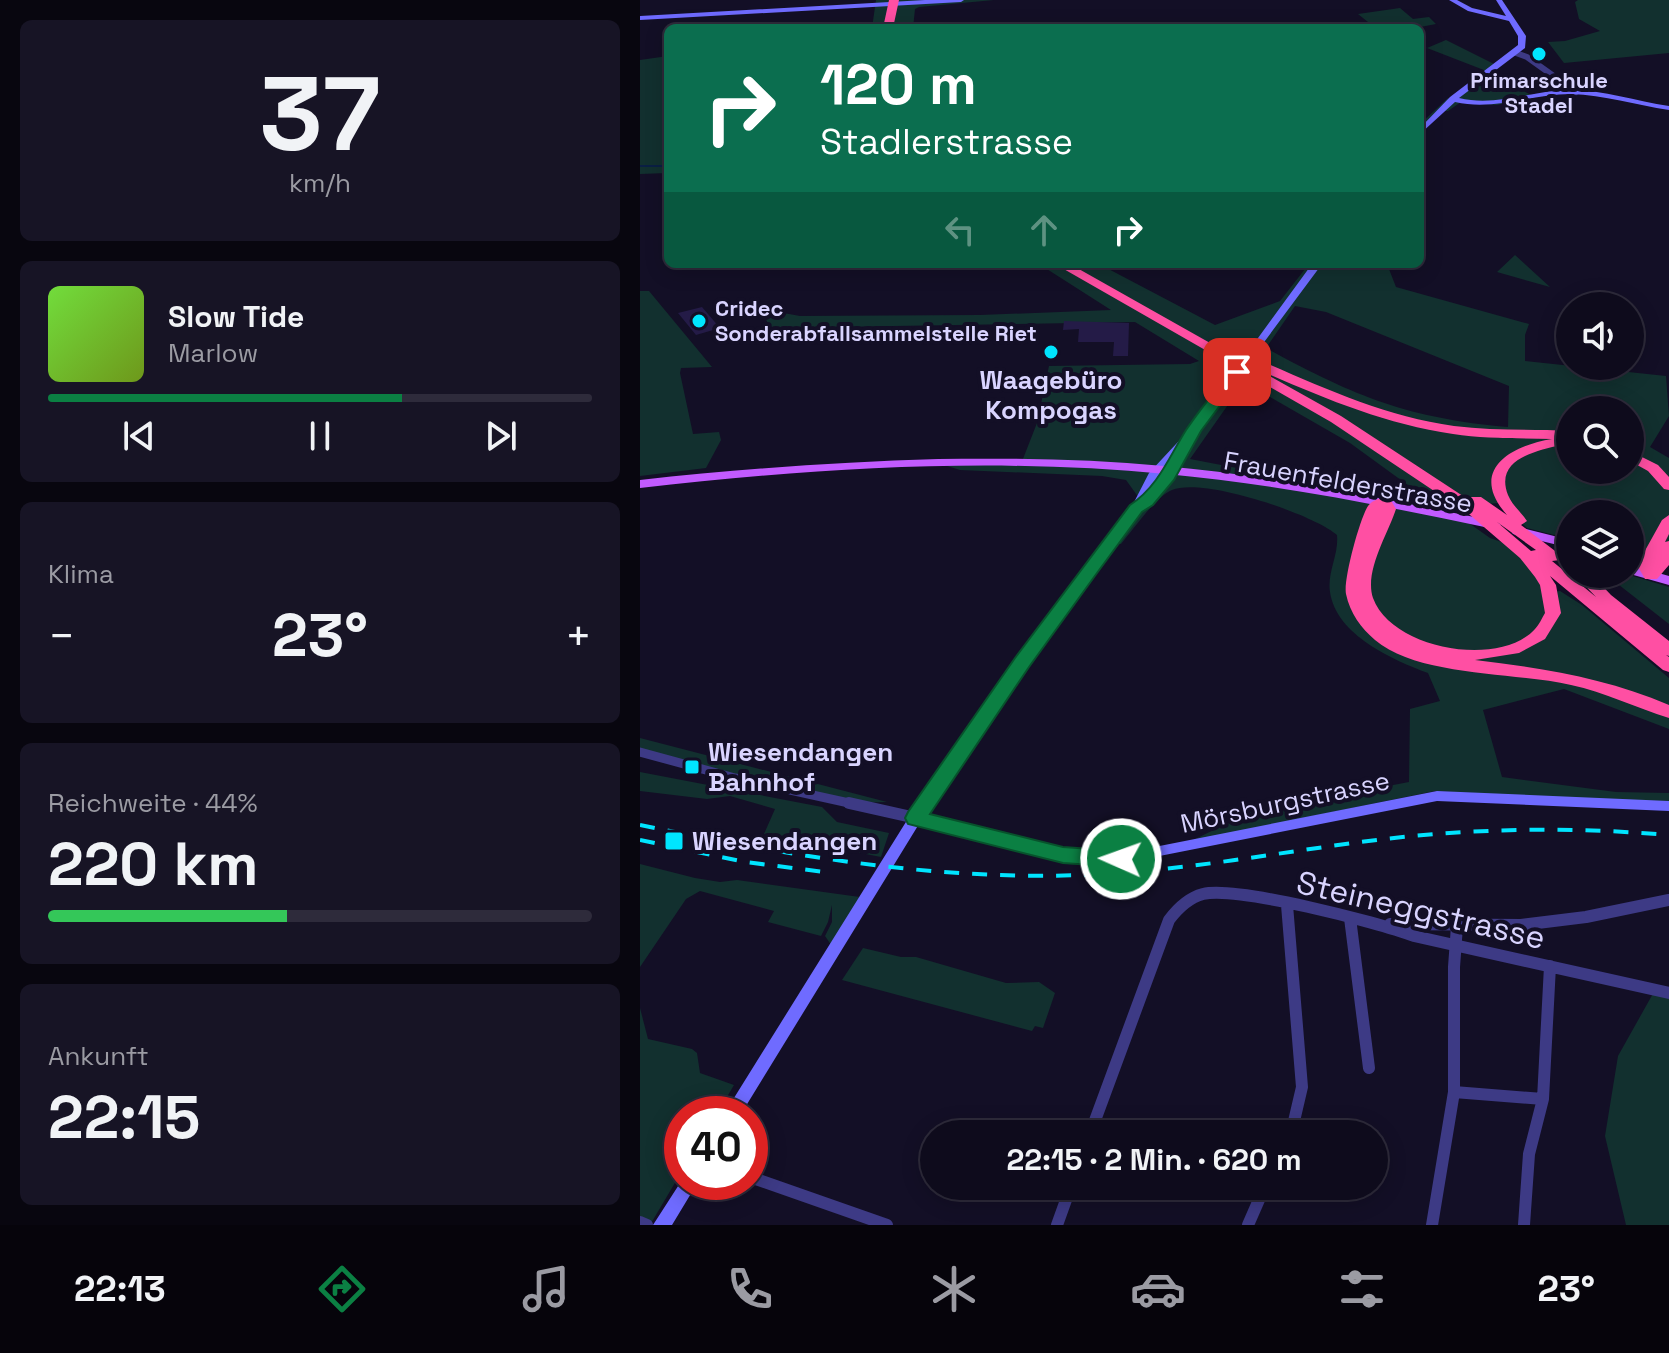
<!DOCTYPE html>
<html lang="de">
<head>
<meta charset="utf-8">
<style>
	body { margin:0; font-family:"Space Grotesk",sans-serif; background:#171425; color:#f1f3f6; height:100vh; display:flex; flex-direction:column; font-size:30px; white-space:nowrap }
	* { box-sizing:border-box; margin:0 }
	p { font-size:26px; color:#9b9ba3 }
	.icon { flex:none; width:44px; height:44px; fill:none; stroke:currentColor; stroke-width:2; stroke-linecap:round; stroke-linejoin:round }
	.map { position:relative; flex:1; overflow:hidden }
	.drawer { display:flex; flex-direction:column; gap:20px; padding:20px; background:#08060f; width:640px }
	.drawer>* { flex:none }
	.guide { position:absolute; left:24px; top:24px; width:760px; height:244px; border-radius:12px; box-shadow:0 4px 20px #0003,0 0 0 2px #2e2b3b; background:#0b6e4f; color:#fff; overflow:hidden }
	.tools { position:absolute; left:916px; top:292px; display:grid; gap:16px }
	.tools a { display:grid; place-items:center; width:88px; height:88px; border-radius:50%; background:#0e0b1c; box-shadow:0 4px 20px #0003,0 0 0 2px #2e2b3b; font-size:40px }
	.speed { position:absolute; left:24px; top:1096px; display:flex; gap:16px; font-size:40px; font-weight:700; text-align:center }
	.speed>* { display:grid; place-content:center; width:104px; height:104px; border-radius:50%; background:#0e0b1c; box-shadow:0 4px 20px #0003,0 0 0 2px #2e2b3b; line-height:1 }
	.speed .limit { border:12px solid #d22; background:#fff; color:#111 }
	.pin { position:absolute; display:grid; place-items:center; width:68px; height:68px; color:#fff; margin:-34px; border-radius:16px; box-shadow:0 4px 12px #0006 }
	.me { position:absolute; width:88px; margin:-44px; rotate:272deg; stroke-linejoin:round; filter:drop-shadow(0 0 6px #0008) }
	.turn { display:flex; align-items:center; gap:28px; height:168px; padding:0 24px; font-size:36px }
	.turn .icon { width:104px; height:104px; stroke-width:2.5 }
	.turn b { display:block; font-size:56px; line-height:68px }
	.lanes { display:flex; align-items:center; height:76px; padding:0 24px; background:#0003; justify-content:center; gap:40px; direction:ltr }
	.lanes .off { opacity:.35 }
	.big { font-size:60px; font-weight:700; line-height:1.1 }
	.drawer .card { flex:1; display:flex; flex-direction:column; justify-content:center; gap:12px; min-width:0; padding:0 28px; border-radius:12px; background:#171425 }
	.drawer .dial { align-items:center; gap:0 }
	.dial b { font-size:104px; line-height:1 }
	.song { display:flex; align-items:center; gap:24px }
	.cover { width:96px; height:96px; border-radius:12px; background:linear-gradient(135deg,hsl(100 70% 55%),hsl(80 70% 35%)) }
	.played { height:8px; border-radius:4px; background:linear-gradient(90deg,#0b8043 65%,#2e2b3b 65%) }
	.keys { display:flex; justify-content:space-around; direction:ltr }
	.heat { display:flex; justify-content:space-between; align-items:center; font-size:44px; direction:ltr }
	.charge { height:12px; border-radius:6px; background:linear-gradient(90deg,#34c759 44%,#2e2b3b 0) }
	.trip { position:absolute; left:280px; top:1120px; width:468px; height:80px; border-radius:40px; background:#0e0b1c; box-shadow:0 4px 20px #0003,0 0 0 2px #2e2b3b; font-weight:700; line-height:80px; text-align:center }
	.tab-bar { display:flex; height:128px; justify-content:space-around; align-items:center; background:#06040b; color:#9b9ba3 }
	.tab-bar .icon { width:56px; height:56px }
	.tab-bar .active { color:#0b8043 }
	.tab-bar b { font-size:36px; color:#f1f3f6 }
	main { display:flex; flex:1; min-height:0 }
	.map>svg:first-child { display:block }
	.green { fill:#12302f; fill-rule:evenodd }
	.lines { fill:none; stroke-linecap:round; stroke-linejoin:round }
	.stream { stroke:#0a1f44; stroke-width:2 }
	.building { fill:#241b47 }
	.street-far2 { stroke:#3d3a85; stroke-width:6 }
	.street-far1 { stroke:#3d3a85; stroke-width:9 }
	.street { stroke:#3d3a85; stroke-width:12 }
	.secondary { fill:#6f6bff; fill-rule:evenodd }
	.primary { fill:#c25bff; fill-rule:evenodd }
	.highway { fill:#ff4fa3; fill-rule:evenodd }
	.rail { stroke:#00e5ff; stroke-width:4; stroke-dasharray:15 13; stroke-linecap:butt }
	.route { fill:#0b8043; stroke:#07532c; stroke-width:2 }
	.poi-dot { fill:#00e5ff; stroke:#130f26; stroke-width:3 }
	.labels { text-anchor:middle; stroke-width:8; stroke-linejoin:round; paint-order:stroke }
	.far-poi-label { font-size:22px; font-weight:bold; fill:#d9d4ff; stroke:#130f26 }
	.poi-label { font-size:26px; font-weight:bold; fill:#d9d4ff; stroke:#130f26; text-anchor:start }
	.street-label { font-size:26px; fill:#d9d4ff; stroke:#130f26 }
	.near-street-label { font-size:32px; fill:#d9d4ff; stroke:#130f26 }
</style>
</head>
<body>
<main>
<section class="drawer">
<div class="card dial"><b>37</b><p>km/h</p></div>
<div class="card">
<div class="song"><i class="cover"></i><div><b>Slow Tide</b><p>Marlow</p></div></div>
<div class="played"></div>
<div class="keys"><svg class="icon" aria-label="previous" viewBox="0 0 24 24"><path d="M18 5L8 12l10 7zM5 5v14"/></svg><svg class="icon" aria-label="pause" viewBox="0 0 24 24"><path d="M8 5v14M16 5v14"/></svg><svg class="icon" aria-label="next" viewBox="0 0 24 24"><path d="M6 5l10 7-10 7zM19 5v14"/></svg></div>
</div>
<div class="card"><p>Klima</p>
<div class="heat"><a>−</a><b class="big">23°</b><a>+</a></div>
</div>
<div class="card"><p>Reichweite · 44%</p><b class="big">220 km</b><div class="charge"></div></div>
<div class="card"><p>Ankunft</p><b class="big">22:15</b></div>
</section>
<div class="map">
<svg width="1029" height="1225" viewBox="0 0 1029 1225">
	<rect width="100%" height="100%" fill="#130f26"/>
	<path class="green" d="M236,0H354L279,7L275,9L273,28H232Z
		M938,0H1029V53L924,63L908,42L925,41L960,31L939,19L935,2Z
		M760,8L773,19L789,17L796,24L775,28H727L733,26L718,14Z
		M806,40L858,66L850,73L893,96L857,105L821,102L808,111H802L780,132V124L808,98L814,99L849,72L787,48L780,50V45L787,48Z
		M28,56V173L0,174V60Z
		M875,255L910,287L857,272Z
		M399,264H459L575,325L640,301L669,264H747L756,287L889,324L885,335V361L1026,376L1029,416L1010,447L1029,458V562L990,550V514H930V539L887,528L859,503L810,507L787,499L710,443L604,382L550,459L809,509L850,538L873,546L912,592L920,591L942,605L1029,678V729L924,689L843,710L862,777L976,792L1029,793V803L795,791L551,841L611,812L769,782L770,709L800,701L788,673C753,660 696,635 690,592C687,572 699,555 697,535C673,514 563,477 532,490C516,496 493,530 481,544L469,545L499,498L486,480L462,476L320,470L301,464H381L397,423L409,366L550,364L559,361L495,322L130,328L124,315L127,310L160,316L340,315L471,310ZM655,306L686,312L869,386L868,427C767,418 714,396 626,348ZM930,410H990V470H930Z
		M0,291H9L72,367L41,368L40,373L53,434L79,432L81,440L66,468L0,476Z
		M965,574H986L1029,587V624Z
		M0,738L247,802L211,803L0,752Z
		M0,772L182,807L197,822L249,833L241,857L124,834L135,809L90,796L67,799L0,791Z
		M0,864L55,878L80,882L97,880L227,898L194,949L185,936L192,922V905L188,922L181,936L128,922L134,911L60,891L46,899L0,967Z
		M223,948L261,957H276L366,983L399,982L415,993L403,1028L395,1026L392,1031L202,980Z
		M1015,990L1029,993V1225H986L965,1136L978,1056Z
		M0,1008L8,1039L52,1049L57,1053L60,1073L94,1085L77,1114H42V1171L10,1225L0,1222Z"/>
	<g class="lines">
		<path class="stream" d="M0,166H28"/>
	</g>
	<path class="building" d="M62,307L80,328L56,335L38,313Z
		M424,321L489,323L488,356H473L474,342H438L439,329L423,330Z"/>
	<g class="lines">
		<path class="street-far2" d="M876,53L887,57L936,92"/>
		<path class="street-far1" d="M0,752L95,778L218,805"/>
		<path class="street" d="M209,803L276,818
			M647,905L662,1087L651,1134
			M710,918L729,1068
			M750,924L881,925L946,917L1029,900
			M814,1092L903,1099
			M450,1134L529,920C538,908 548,898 563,894C597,886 737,922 774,936L1029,993
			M110,1177L247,1225
			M0,1222L7,1225
			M417,1225L431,1186
			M608,1225L625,1186
			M792,1225L814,1092V967L817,926
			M884,1225L889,1154L903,1099L910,966"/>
		<path class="secondary" d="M285,0H324L321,2L0,20V16Z
			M809,0H817L832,8L866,16L856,0H862L886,36L885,48L819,98C857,107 893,90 930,90C964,90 996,101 1029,106V110C996,105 964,95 931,94C891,94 855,111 815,102L780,134V128L810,97L878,45V36L869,21L828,11Z
			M672,264H682L616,353H610V349Z
			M597,369L602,372L553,439L555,441C540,467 525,493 500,511L386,666L285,815L423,850L474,855L797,791L1029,801V811L797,801L474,865L423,860L279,824L101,1114H84L279,801L378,660L491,508L509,473L550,429L593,370ZM534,458L510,491L518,476Z
			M42,1180V1182H58L32,1225H13Z"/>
		<path class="primary" d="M298,459C374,458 449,459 524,466C635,476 745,499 854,521L861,525L854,529C745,506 636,484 526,474C351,457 174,468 0,488V480C99,469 198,462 298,459Z
			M878,527L930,540V548L873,534L871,531Z
			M990,565L1029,576V585L990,574Z"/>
		<path class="highway" d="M249,0H259L253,28H243Z
			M415,264H430L618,370V364H628C688,390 748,417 814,426C852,431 891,429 930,431V439H920L923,442L921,445C896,451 854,459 868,495C872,505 881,512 887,521L881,525L923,557L920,560L912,561L956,597L934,574H951L971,595L1029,641V656L1026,655L1029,657V672L1023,670L910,576L916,585L921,613L905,639L879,653L835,660C902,668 966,678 1029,705V718C996,708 965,692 931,685C875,672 779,677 735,640C721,628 710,613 706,594C703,580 720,518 728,506C733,499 743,497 750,499L756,509C748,534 724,571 733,598C752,650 860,668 895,629C899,625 902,618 905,613L900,585L895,577L880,558L830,515L691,422ZM619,370C681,397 744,424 813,434C845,439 879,438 912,439C869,446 828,471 867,515L841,497H831L829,500L701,416ZM857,522L896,550L891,551Z
			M990,451L1018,465L1029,477V490L1024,489L1008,471L990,461Z
			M1029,515V534L1025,542L1029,541V565L1017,579H1005L997,565L1022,520Z"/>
		<path class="rail" d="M0,825C152,856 306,883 462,874C557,869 651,850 745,839C840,828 934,827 1029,835
			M0,840L105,862L193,873"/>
	</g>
	<path class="route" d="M597,367L605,372L561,431L534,480L513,505L502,512L457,573L389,667L290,814L423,847L481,851L488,853L492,859L488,865L481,867L423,863L268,824L265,818L268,812L375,658L490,505C518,487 529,457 546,430C560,409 577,389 592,369Z"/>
	<g class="poi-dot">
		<circle cx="899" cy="54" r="8"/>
		<circle cx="59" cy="321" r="8"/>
		<circle cx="411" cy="352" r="8"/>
		<rect x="44" y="759" width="16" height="16" rx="4"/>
		<rect x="24" y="831" width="20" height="20" rx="4"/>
	</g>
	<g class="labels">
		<g class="far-poi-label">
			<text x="899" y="88">Primarschule<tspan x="899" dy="25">Stadel</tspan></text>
			<text x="75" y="316" text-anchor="start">Cridec<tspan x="75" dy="25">Sonderabfallsammelstelle Riet</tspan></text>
		</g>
		<g class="poi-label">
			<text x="411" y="389" text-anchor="middle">Waagebüro<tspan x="411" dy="30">Kompogas</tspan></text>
			<text x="68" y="761">Wiesendangen<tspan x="68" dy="30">Bahnhof</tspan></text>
			<text x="52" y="850">Wiesendangen</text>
		</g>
		<g class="street-label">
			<text transform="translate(708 482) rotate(10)" y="9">Frauenfelderstrasse</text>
			<text transform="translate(645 802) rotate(-12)" y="9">Mörsburgstrasse</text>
		</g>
		<g class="near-street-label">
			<text transform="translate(781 910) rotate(13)" y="11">Steineggstrasse</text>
		</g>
	</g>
</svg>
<div class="tools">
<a><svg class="icon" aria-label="sound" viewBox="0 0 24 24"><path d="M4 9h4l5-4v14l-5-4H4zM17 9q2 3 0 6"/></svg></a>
<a><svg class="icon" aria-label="search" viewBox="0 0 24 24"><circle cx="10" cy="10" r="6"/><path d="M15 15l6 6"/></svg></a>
<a><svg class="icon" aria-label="layers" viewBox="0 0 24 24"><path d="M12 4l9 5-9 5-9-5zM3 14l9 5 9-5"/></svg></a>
</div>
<div class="speed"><div class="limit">40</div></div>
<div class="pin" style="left:597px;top:372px;background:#d93025"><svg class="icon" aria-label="arrive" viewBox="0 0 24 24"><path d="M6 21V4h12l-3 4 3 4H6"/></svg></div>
<svg class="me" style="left:481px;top:859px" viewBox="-20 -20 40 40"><circle r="17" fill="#0b8043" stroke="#fff" stroke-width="3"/><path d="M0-11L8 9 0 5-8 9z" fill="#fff"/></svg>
<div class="trip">22:15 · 2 Min. · 620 m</div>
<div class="guide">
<div class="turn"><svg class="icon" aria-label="right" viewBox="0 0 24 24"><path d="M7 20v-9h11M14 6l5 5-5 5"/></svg><div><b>120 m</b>Stadlerstrasse</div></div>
<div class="lanes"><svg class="icon off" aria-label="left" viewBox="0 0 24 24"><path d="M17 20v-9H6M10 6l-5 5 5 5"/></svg><svg class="icon off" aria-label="ahead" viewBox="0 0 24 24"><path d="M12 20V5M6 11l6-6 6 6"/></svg><svg class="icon" aria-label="right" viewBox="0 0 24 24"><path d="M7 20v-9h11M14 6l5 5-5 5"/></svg></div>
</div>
</div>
</main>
<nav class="tab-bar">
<b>22:13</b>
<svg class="icon active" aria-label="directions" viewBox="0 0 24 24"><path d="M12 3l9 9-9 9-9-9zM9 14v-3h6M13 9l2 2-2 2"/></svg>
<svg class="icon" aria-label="music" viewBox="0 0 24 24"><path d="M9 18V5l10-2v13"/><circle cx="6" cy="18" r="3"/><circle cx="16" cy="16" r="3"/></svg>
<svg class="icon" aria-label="phone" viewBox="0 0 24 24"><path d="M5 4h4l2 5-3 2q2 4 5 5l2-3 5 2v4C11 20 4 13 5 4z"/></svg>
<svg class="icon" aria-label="climate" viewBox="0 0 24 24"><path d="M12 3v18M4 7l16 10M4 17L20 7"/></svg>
<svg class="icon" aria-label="car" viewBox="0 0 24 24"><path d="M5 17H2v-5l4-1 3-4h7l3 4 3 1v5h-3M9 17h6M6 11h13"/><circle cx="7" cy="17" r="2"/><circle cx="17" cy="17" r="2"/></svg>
<svg class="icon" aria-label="filters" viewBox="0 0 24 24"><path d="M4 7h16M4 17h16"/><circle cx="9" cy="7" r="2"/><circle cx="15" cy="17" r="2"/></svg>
<b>23°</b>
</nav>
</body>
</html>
